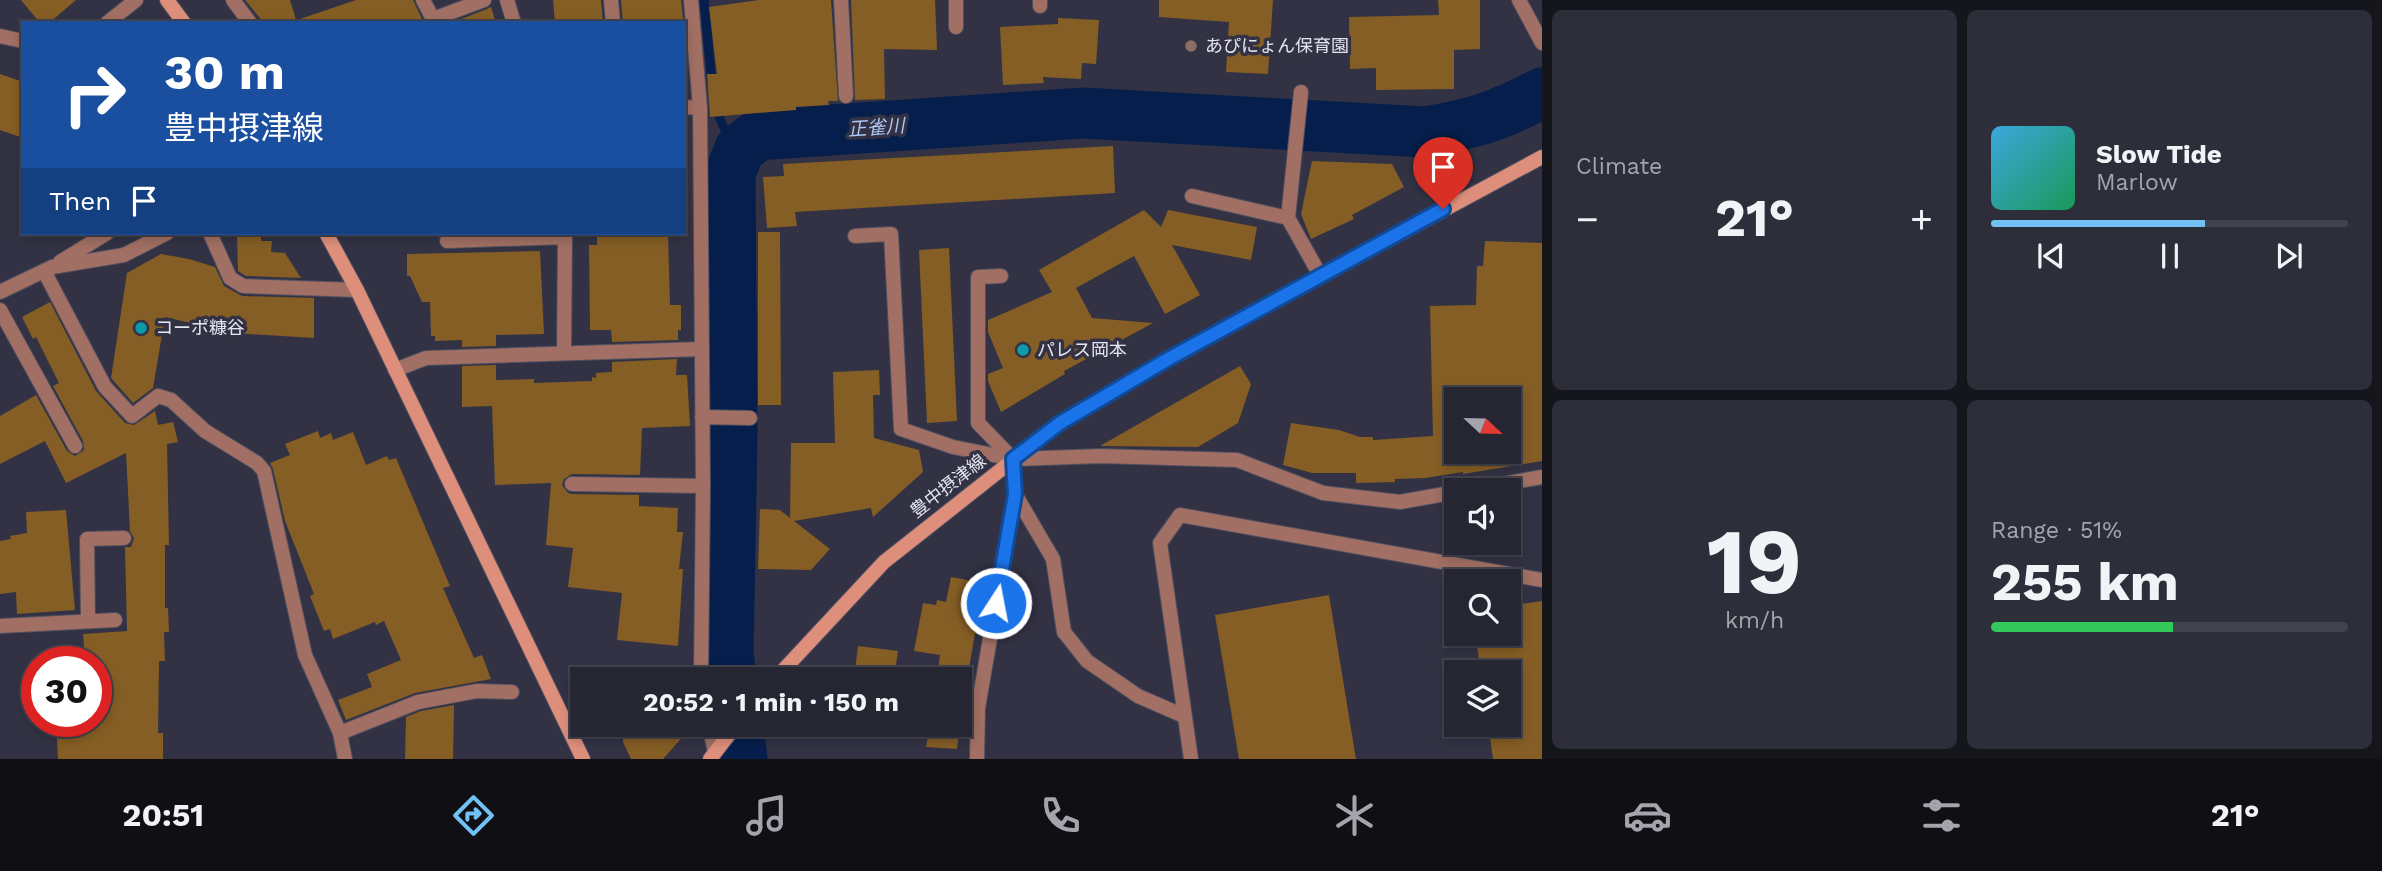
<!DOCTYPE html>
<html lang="en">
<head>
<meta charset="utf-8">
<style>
	body { margin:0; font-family:"Work Sans","Noto Sans JP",sans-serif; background:#2e2e3b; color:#f1f3f6; height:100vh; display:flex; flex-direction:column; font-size:26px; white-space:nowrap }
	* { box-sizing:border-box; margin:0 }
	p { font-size:23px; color:#a4a5ac }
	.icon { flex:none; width:38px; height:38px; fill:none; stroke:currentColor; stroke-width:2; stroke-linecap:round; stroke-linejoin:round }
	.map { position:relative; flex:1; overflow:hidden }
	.panel { display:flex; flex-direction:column; gap:10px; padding:10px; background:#15151c; width:840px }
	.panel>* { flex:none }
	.guide { position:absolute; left:21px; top:21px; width:665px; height:214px; border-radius:0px; box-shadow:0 4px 10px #0003,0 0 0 2px #42434e; background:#1a4fa0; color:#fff; overflow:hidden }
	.needle { width:46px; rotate:112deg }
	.tools { position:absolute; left:1444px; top:387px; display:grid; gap:14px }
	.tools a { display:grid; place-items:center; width:77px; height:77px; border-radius:0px; background:#262633; box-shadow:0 4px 10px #0003,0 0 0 2px #42434e; font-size:35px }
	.speed { position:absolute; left:21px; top:646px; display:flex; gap:14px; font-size:35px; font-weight:700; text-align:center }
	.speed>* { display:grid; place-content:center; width:91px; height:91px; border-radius:50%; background:#262633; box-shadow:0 4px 10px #0003,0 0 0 2px #42434e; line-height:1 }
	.speed .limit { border:10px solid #d22; background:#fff; color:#111 }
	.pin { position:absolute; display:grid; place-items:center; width:60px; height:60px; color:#fff; margin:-72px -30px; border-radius:50% 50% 50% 0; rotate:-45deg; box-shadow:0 0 7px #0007 }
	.pin .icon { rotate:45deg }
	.me { position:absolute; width:77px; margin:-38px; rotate:11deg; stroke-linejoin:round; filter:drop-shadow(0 0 5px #0008) }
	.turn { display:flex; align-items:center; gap:24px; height:147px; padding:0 28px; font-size:32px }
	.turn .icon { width:91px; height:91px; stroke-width:2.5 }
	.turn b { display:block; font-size:49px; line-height:60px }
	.then { display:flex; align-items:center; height:66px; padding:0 28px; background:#0003; gap:14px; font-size:26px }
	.big { font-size:52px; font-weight:700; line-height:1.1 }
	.panel .widget { flex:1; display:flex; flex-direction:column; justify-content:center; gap:10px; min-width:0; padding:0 24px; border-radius:10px; background:#2e2e3b }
	.panel .dial { align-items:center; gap:0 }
	.dial b { font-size:91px; line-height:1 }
	.song { display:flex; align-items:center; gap:21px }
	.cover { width:84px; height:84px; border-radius:10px; background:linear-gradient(135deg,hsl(200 70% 55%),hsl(150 70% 35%)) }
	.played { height:7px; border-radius:4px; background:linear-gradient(90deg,#71c1f5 60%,#42434e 60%) }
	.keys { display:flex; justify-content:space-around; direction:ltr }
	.heat { display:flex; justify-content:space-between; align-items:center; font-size:38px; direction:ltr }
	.charge { height:10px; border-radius:5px; background:linear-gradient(90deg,#34c759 51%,#42434e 0) }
	.panel .tiles { flex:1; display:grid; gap:10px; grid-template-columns:repeat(2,1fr) }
	.trip { position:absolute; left:570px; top:667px; width:402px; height:70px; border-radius:0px; background:#262633; box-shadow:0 4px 10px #0003,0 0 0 2px #42434e; font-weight:700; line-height:70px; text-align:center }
	.tabs { display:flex; height:112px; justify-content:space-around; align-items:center; background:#0f0f14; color:#a4a5ac }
	.tabs .icon { width:49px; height:49px }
	.tabs .active { color:#71c1f5 }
	.tabs b { font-size:32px; color:#f1f3f6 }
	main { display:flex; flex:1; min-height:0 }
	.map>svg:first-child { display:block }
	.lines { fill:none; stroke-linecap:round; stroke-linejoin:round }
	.stream { stroke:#061e4b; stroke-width:9 }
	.river { stroke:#061e4b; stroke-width:51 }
	.building { fill:#845e24; fill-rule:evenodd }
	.lane-casing { stroke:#4f4f60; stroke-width:16 }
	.street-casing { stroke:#4f4f60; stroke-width:16 }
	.secondary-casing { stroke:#4f4f60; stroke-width:16 }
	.lane { stroke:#a16f63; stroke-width:14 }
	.street { stroke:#a16f63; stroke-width:14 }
	.secondary { stroke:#de8f7c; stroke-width:14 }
	.route-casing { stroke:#114b97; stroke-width:18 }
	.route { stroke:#1a73e8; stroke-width:12 }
	.education-dot { fill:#8d6e63; stroke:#323244; stroke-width:2.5 }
	.culture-dot { fill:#0f9aa8; stroke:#323244; stroke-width:2.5 }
	.labels { text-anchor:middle; stroke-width:7; stroke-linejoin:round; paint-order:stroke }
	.poi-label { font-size:18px; fill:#e5e5f1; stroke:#323244; text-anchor:start }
	.street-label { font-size:18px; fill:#e5e5f1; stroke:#323244 }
	.water-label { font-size:19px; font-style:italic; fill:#acc7f4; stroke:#323244 }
</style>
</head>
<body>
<main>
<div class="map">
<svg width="1542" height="759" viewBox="0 0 1542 759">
	<rect width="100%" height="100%" fill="#323244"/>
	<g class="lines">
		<path class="stream" d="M704,0L712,85
			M714,106L725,130"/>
		<path class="river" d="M731,679L728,653L732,437L730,173L740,149L758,135L1083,113L1425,132C1473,124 1499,116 1542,93
			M738,724L742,759"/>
	</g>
	<path class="building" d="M21,0H76L49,23H40Z
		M245,0H290L297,23H264Z
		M356,0H413L422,19L421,23H301L300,19Z
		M553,0H601L603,23H555Z
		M621,0H681L683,19L623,23Z
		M759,0H831L838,101H828L829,105L796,107V110L710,117L707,74H717L709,7Z
		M851,0H935L937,50L884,49L885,99L855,100Z
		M1159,0H1273L1268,74L1226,72L1229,22L1159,17Z
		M1438,0H1480V49L1454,50V89L1376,90V68L1350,69L1349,17L1439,15Z
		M491,7L496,23H451L487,9Z
		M1058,18L1099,20L1096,64L1082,63L1081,79L1043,77L1044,83L1003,85L1000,27L1058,24Z
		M0,74L23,82V138L0,130Z
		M1113,146L1115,193L795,212L797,226L767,228L763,177L784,176L783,164Z
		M1312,161L1392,164L1404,187L1352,215L1354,219L1311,239L1301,214Z
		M1144,210L1161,227L1168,210L1257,227L1251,260L1172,245L1200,295L1165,314L1134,256L1076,288L1092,318L1153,323L1064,371L1065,374L1001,412L988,381V374L1003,368L988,332V320L1052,292L1039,270Z
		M758,232H780L781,405H758Z
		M597,233H668L670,305H681V330H678V340L612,342L611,330H590L589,245H597Z
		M237,236L261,237V241H272L271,252L285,253L301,278L246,276L238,271Z
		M1485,241L1542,243V461L1463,474V472L1425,478L1395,479V482L1356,483V473H1312L1283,465L1291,423L1339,430L1360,437H1373V440L1433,436L1430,306L1476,305L1477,266H1483ZM1456,399H1508V452H1456Z
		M949,248L957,421L927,423L919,250Z
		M540,251L544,334L496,335V346L462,347V340L435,341V336H431L430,302H422L410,276H407V254Z
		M161,254L189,259L215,267L224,286L242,296L314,298V338L233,333L165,317L153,388L133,403L111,378L127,273Z
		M50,302L96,391L125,423L134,425L155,411L158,425L173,422L178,442L167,444L169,545H165V608H168L169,632H164L165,661H159L158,733H163V759H58L56,721H96V662H85L83,634L127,631L125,547H131L134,538L130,531L126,453L66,483L45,441L0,464V416L36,395L67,451L75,456L84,450L83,441L53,386L59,383L36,337L33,339L22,317Z
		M677,359L676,375H687L690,426L642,428L640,475L572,474L564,479L562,485L567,492L571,494L639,495V506L678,508L677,532H683L679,569H683L678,646L617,640L622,593L568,587L573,548L546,545L551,483L495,485L492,406L462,407V366L496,365V380L534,379V383L592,381V377L596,378V373L612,372V362Z
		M1240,366L1251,384L1238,423L1198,447L1100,446Z
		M879,370L880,395H873L874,438L919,450L923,472L873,517L871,508L794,521L830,549L811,570L758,569L760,509L780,510L790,518L791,443H835L833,372Z
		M318,431L320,438L331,433L333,440L353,432L366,465L387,456L389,460L396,458L450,586L443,588L474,658L482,655L491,679L415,693L346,720L338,700L372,687L367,674L401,660L384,621L376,625L375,622L333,639L330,629L324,631L310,596L314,594L285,521L273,469L270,463L290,455L285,444Z
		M66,510L75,610L17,614L16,592L0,594V541L11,539L10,536L27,533L26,512Z
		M951,577L984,583L967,679H937L940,655L914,651L923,603L936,605L937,600L946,602Z
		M1329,595L1356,759H1239L1215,615Z
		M1542,601V759H1493L1488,724H1508V672H1481L1475,634H1508V606Z
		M858,646L898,651L894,679H854Z
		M454,705L453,759H405L406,717L421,711Z
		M624,724H694L663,759H631L623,742Z
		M930,724H960L957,749L926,747Z"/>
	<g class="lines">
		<g class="lane-casing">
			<path id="lane" d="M855,236L891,234L901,429L953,447L1013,459
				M44,271L105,387L132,416L158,396L171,400L205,431L257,463L264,471L305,655L340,733L418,702L477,691L512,692
				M1001,276L978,277V423L1013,459
				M1015,494L1053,559L1064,632L1087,661L1138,696L1184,716
				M1191,759L1160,543L1180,515L1542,580"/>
		</g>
		<g class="street-casing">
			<path id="street" d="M233,0L250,23
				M423,0L433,19
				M507,0L514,23
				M611,0L613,23
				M691,0L700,108L703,486L701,679
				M841,0L846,96
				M956,0V27
				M1040,0V6
				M1519,0L1542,43
				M107,23L136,0
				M431,23L433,19L484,0
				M0,36L23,41
				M1301,92L1288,218L1320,275
				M684,107L700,108
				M1192,196L1288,218
				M210,233L230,278L243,286L357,290
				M447,241L565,237
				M60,262L107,233
				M0,292L52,267L124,255L167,233
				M0,310L75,446
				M564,353L565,233
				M395,370L426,358L702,349
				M702,417L750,418
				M572,484L703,486
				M1469,490L1542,477
				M88,621L87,539L124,538
				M0,626L115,620
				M961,706L978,708
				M709,724L715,752
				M340,733L345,759
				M977,759L978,708L1015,494L1013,459L1101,456L1237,460L1323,493L1400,502L1456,492"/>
		</g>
		<g class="secondary-casing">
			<path id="secondary" d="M167,0L184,23
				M326,233L357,290L583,759
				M775,679L884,562L1060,423L1169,358L1542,157
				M710,759L737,724"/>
		</g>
		<use href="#lane" class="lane"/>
		<use href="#street" class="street"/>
		<use href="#secondary" class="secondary"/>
	</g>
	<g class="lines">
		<g class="route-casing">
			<path id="route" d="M996,603L1015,494L1013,459L1060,423L1170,358L1443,209"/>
		</g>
		<use href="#route" class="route"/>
	</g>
	<circle class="education-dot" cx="1191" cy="46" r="7"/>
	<g class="culture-dot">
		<circle cx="141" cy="328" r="7"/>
		<circle cx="1023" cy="350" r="7"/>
	</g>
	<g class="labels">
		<g class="poi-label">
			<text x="1205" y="52">あぴにょん保育園</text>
			<text x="155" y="334">コーポ糠谷</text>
			<text x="1037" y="356">パレス岡本</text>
		</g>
		<g class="street-label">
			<text transform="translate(948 486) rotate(-38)" y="6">豊中摂津線</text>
		</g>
		<g class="water-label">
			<text transform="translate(876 127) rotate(-4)" y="7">正雀川</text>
		</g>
	</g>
</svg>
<div class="tools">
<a><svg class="needle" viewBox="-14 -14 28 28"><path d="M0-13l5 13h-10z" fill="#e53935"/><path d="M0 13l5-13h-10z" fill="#a4a5ac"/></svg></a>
<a><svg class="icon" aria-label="sound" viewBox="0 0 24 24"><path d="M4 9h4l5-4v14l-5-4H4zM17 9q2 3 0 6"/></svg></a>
<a><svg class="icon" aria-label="search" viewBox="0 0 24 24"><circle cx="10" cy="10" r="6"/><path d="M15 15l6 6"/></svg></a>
<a><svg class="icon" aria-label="layers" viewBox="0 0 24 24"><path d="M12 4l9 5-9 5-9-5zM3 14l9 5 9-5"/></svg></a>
</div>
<div class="speed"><div class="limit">30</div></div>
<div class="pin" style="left:1443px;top:209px;background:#d93025"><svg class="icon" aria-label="arrive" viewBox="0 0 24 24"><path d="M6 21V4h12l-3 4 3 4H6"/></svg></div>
<svg class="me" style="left:996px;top:603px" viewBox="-20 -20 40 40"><circle r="17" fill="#1a73e8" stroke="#fff" stroke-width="3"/><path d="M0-11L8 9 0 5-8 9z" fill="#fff"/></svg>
<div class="trip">20:52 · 1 min · 150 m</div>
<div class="guide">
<div class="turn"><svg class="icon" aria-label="right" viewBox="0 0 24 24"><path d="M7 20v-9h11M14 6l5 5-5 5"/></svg><div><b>30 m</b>豊中摂津線</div></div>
<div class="then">Then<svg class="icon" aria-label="arrive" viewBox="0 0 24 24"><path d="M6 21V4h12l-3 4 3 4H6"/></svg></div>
</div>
</div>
<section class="panel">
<div class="tiles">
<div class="widget"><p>Climate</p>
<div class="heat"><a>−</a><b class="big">21°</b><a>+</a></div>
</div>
<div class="widget">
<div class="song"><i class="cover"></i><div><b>Slow Tide</b><p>Marlow</p></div></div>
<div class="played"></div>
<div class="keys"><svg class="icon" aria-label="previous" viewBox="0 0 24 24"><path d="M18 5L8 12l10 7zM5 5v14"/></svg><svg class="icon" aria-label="pause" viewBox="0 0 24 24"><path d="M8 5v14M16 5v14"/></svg><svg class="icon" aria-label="next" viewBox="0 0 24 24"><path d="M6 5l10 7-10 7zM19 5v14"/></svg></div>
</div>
<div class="widget dial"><b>19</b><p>km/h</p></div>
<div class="widget"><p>Range · 51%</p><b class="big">255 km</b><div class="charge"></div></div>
</div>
</section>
</main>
<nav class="tabs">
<b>20:51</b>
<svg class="icon active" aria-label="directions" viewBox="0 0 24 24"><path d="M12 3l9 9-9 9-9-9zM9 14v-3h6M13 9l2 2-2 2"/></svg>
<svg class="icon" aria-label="music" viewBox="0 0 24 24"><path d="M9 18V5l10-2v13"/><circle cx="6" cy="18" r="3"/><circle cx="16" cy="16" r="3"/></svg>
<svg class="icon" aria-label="phone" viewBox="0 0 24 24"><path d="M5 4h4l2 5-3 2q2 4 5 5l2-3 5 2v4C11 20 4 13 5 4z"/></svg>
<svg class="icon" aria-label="climate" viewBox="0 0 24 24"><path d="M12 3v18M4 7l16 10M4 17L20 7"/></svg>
<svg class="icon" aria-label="car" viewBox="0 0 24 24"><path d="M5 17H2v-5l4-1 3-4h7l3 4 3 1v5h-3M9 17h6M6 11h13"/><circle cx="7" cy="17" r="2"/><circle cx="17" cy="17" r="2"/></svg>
<svg class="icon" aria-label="filters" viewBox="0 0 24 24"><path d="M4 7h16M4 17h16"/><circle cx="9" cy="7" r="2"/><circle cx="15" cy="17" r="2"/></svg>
<b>21°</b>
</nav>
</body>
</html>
